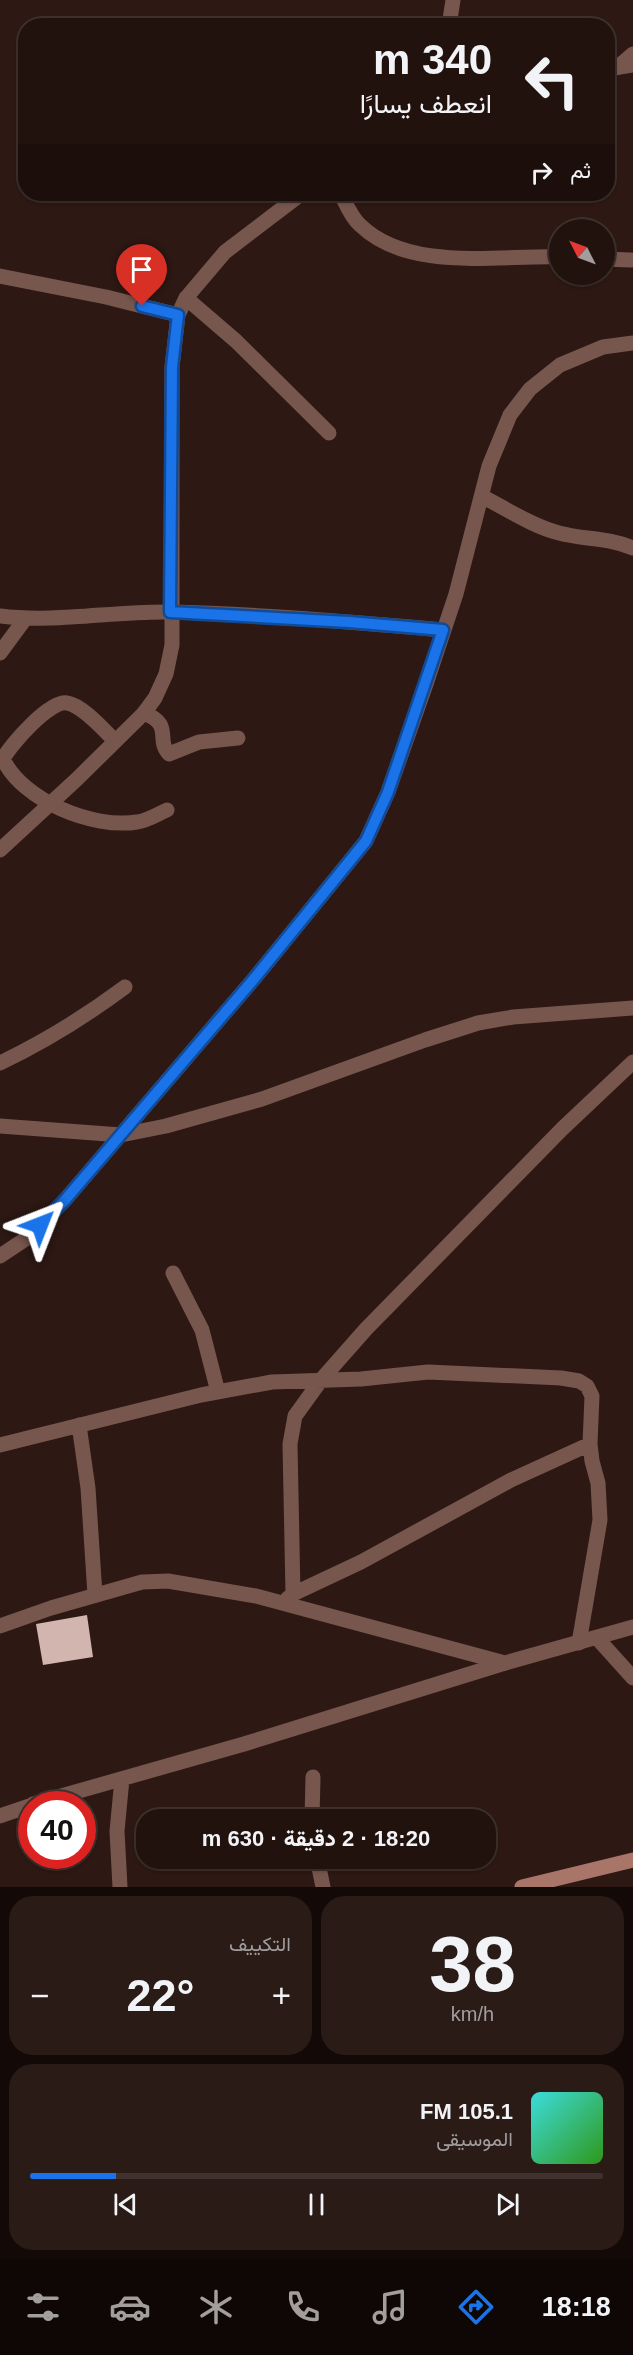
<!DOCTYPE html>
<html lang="ar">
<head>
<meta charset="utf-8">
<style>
	body { margin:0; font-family:Arial,Vazirmatn,sans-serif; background:#2a1b17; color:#f1f3f6; direction:rtl; height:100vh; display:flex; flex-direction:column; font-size:22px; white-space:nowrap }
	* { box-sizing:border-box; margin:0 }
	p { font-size:20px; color:#a29e9e }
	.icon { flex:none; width:33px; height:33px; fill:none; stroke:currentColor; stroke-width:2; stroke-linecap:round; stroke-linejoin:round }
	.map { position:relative; height:1887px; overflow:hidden; direction:ltr }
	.sheet { display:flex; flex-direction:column; gap:9px; padding:9px; background:#130a08; flex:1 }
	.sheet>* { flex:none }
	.guide { position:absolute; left:18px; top:18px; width:597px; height:183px; border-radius:24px; box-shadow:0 2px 4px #0004,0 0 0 2px #3f322e; direction:rtl; background:#22120e; color:#f1f3f6; overflow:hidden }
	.needle { width:39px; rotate:312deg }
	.tools { position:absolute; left:549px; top:219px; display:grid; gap:12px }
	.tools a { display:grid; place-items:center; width:66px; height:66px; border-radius:50%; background:#22120e; box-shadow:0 2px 4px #0004,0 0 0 2px #3f322e; font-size:30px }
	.speed { position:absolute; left:18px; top:1791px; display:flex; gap:12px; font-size:30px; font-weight:700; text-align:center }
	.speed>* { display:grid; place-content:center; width:78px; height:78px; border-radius:50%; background:#22120e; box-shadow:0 2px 4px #0004,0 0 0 2px #3f322e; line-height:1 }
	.speed .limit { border:9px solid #d22; background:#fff; color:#111 }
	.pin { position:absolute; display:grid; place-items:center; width:51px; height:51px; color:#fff; margin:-62px -26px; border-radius:50% 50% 50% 0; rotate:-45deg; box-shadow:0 0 6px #0007 }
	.pin .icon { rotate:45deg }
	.me { position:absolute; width:66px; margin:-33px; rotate:45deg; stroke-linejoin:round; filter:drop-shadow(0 0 4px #0008) }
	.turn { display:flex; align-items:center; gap:21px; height:126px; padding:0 24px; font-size:27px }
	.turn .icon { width:78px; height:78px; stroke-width:2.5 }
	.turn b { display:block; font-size:42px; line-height:51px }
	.then { display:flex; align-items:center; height:57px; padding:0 24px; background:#0003; gap:12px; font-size:22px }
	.big { font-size:45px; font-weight:800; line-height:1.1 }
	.sheet .tile { flex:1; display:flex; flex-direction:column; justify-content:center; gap:9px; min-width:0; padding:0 21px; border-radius:24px; background:#2a1b17 }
	.sheet .dial { align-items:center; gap:0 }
	.dial b { font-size:78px; line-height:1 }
	.song { display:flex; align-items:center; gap:18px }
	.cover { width:72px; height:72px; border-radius:9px; background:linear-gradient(135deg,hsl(180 70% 55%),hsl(110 70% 35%)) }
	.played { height:6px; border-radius:3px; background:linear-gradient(90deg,#1a73e8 15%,#3f322e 15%) }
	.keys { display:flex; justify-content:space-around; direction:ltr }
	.heat { display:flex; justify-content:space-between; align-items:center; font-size:33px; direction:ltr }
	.sheet .tiles { flex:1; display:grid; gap:9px; grid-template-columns:1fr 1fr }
	.tile:last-child { grid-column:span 2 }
	.trip { position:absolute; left:136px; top:1809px; width:360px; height:60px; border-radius:24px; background:#22120e; box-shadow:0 2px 4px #0004,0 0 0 2px #3f322e; font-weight:800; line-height:60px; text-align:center; direction:rtl }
	.tab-bar { display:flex; height:96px; justify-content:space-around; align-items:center; background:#0e0706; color:#a29e9e }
	.tab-bar .icon { width:42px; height:42px }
	.tab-bar .active { color:#1a73e8 }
	.tab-bar b { font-size:27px; color:#f1f3f6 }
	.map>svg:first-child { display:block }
	.building { fill:#d2b5ae }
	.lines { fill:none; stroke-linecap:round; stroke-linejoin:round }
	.minor { stroke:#77564e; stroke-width:15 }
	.tertiary { stroke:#77564e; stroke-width:15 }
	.secondary { stroke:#aa7569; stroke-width:15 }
	.route-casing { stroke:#114b97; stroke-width:15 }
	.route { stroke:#1a73e8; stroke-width:10 }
</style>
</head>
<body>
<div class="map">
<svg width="633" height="1887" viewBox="0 0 633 1887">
	<rect width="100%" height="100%" fill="#2d1813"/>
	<path class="building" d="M87,1615L93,1657L43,1665L36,1624Z"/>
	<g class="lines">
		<path class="minor" d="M449,26L453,0
			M618,67L633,54
			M341,194C346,204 351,217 360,225C408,272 497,255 560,257
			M604,259L631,260
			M0,276L106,297L178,315
			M186,298L236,341L329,433
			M483,497C507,509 532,526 559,533C585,540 607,537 633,548
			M0,616C56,623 113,611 169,612C260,614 352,622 443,630
			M0,653L25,619
			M144,713C174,725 155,739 169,754L199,742L238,738
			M114,740C104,730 82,705 67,703C50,700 10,745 3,759C23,801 93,829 137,822C147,821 158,814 167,810
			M0,1063C44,1042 86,1016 125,987
			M0,1126L121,1135L166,1126L262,1099L425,1040L478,1023L513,1017L633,1008
			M173,1273L202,1330L218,1392
			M79,1425L88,1488L95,1595
			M0,1445L201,1395L272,1382L361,1379L428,1372L561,1378L579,1381L587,1386L592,1396L590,1444L592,1461L598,1483L600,1520L579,1643
			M293,1594L290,1444L295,1416L321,1380L366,1329L562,1129L633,1062
			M287,1599L293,1594L361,1562L511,1480L590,1444
			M597,1638L633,1678
			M33,1804L244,1744L505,1663
			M0,1816L32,1805
			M312,1820L313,1777
			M317,1858L323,1887
			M120,1887L117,1831L122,1779"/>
		<path class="tertiary" d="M608,69L633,65
			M0,850L77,779L144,713L155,698L166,674L172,645V367L178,315L186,298L225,252L301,194
			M0,1256L27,1238L65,1200L253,980L366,841L388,792L426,684L456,594L489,466L510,415L530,389L560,365L603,347L633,343
			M0,1626L51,1608L142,1582L168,1581L256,1596L505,1663L633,1627"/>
		<path class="secondary" d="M522,1887L633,1860"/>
	</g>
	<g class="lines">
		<g class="route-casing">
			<path id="route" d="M40,1225L65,1200L253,980L366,841L388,792L443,630L349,622L170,612L172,367L178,315L142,306"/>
		</g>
		<use href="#route" class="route"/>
	</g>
</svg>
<div class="tools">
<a><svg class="needle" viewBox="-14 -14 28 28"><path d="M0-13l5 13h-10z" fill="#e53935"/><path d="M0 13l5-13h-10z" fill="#a29e9e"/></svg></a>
</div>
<div class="speed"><div class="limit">40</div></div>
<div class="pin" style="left:142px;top:306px;background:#d93025"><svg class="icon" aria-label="arrive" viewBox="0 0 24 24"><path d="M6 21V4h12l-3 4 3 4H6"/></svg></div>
<svg class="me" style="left:40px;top:1225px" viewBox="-20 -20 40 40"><path d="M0-17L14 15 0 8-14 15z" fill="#1a73e8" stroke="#fff" stroke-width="4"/></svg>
<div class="trip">18:20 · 2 دقيقة · 630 m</div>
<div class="guide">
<div class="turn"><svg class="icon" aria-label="left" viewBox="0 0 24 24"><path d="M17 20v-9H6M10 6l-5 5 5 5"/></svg><div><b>340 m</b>انعطف يسارًا</div></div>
<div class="then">ثم<svg class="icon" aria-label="right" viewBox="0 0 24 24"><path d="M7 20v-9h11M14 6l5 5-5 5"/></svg></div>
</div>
</div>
<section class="sheet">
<div class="tiles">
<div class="tile dial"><b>38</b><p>km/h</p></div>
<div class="tile"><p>التكييف</p>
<div class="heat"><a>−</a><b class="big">22°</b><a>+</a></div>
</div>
<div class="tile">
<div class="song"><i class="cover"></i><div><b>105.1 FM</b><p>الموسيقى</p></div></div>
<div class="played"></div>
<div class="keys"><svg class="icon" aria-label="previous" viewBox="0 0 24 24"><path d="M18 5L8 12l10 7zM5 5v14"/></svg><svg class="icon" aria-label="pause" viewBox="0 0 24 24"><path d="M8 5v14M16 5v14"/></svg><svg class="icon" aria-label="next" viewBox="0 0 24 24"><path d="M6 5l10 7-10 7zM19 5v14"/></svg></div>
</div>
</div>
</section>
<nav class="tab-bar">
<b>18:18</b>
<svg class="icon active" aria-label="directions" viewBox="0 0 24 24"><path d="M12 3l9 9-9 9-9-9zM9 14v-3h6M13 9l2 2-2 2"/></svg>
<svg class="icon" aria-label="music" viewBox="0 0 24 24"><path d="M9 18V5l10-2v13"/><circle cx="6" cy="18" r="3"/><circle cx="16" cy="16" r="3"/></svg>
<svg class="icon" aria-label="phone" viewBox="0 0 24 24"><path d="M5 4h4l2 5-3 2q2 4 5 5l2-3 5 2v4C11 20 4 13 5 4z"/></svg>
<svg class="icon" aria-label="climate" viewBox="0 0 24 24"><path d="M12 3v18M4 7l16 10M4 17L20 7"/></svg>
<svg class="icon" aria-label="car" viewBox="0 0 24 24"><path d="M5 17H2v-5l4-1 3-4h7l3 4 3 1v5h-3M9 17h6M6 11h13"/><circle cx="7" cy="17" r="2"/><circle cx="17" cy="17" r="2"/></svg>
<svg class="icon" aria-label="filters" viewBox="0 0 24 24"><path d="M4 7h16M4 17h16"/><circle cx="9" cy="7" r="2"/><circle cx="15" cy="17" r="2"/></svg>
</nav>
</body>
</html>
